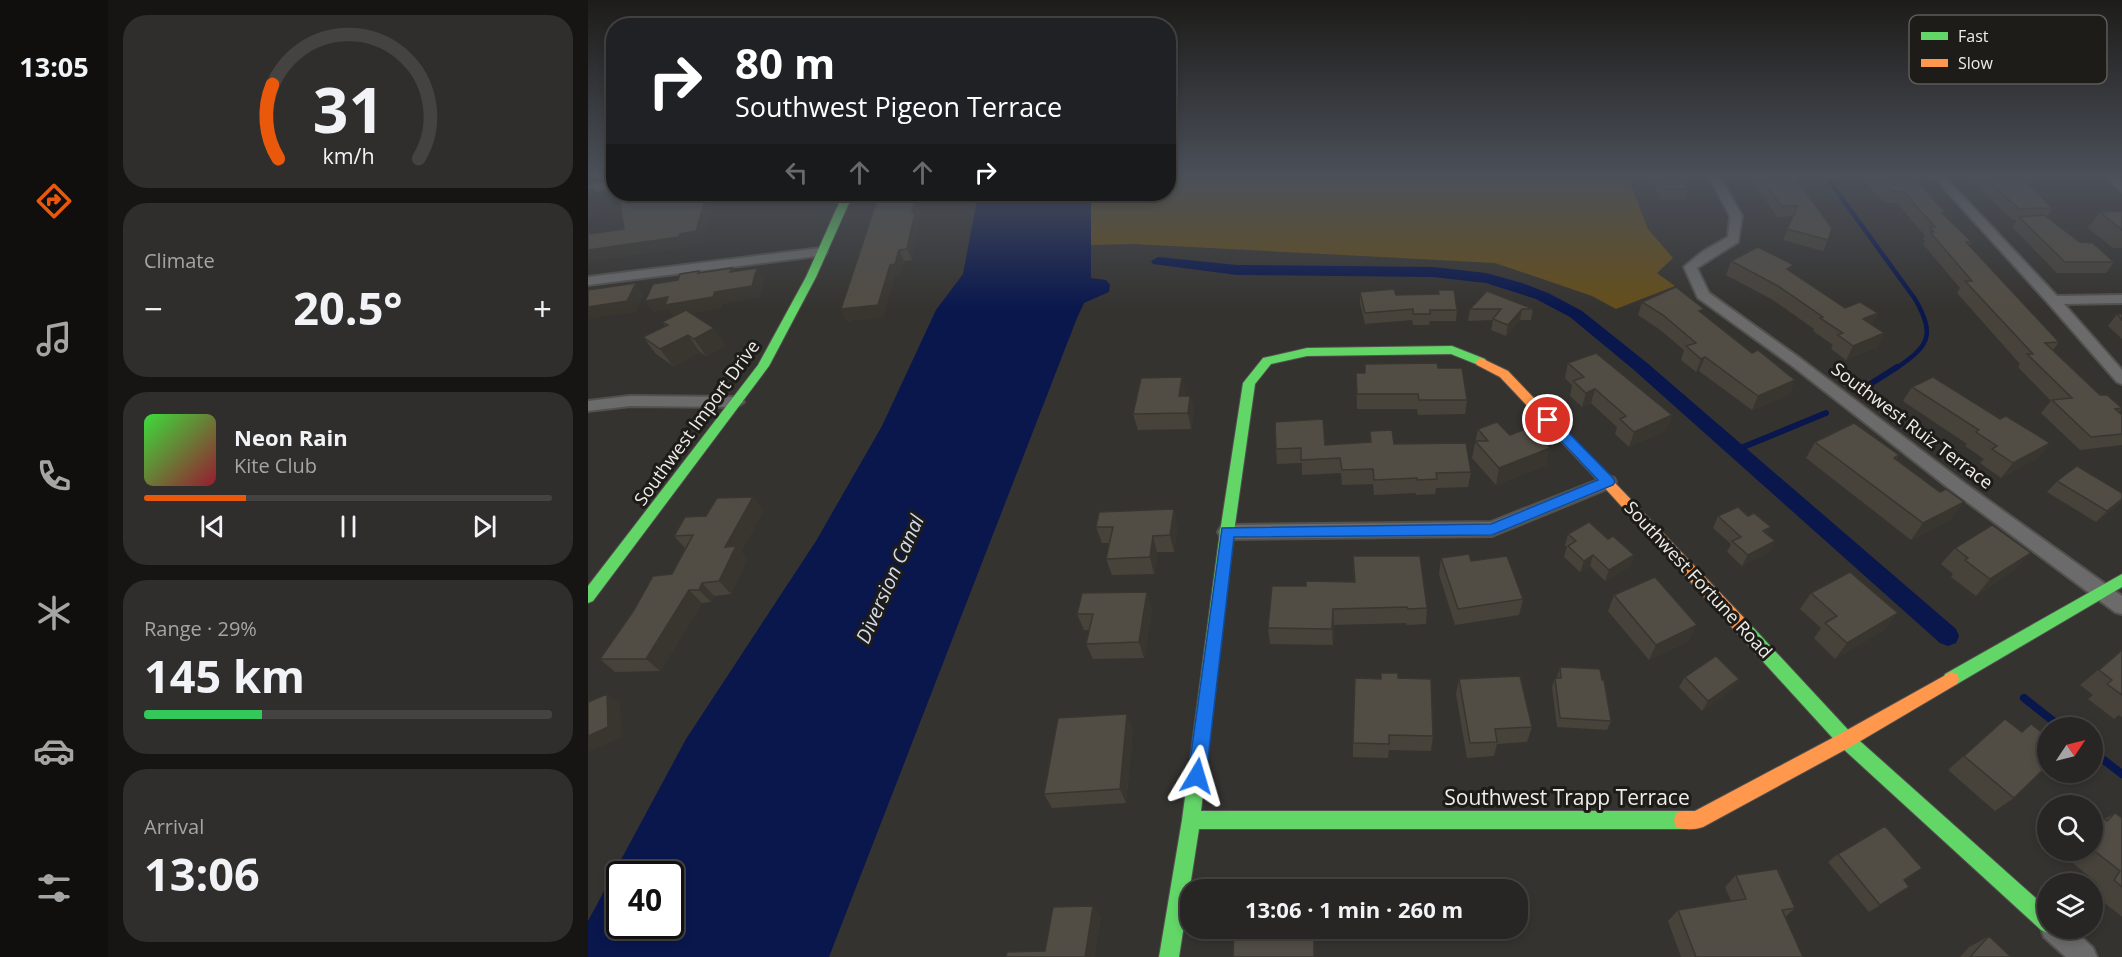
<!DOCTYPE html>
<html lang="en">
<head>
<meta charset="utf-8">
<style>
	body { margin:0; font-family:"Open Sans",sans-serif; background:#302e2c; color:#f1f3f6; height:100vh; display:flex; flex-direction:column; font-size:22px; white-space:nowrap }
	* { box-sizing:border-box; margin:0 }
	p { font-size:20px; color:#a5a5a6 }
	.icon { flex:none; width:33px; height:33px; fill:none; stroke:currentColor; stroke-width:2; stroke-linecap:round; stroke-linejoin:round }
	.map { position:relative; flex:1; overflow:hidden }
	.panel { display:flex; flex-direction:column; gap:15px; padding:15px; background:#161514; width:480px }
	.panel>* { flex:none }
	.banner { position:absolute; left:18px; top:18px; width:570px; height:183px; border-radius:24px; box-shadow:0 3px 9px #0003,0 0 0 2px #444341; background:#202124; color:#fff; overflow:hidden }
	.needle { width:39px; rotate:55deg }
	.tools { position:absolute; left:1449px; top:717px; display:grid; gap:12px }
	.tools a { display:grid; place-items:center; width:66px; height:66px; border-radius:50%; background:#282624; box-shadow:0 3px 9px #0003,0 0 0 2px #444341; font-size:30px }
	.speed { position:absolute; left:18px; top:861px; display:flex; gap:12px; font-size:30px; font-weight:700; text-align:center }
	.speed>* { display:grid; place-content:center; width:78px; height:78px; border-radius:50%; background:#282624; box-shadow:0 3px 9px #0003,0 0 0 2px #444341; line-height:1 }
	.speed .limit { border:3px solid #111; border-radius:9px; background:#fff; color:#111 }
	.pin { position:absolute; display:grid; place-items:center; width:51px; height:51px; color:#fff; margin:-26px; border:3px solid #fff; border-radius:50%; box-shadow:0 2px 6px #0007 }
	.me { position:absolute; width:66px; margin:-33px; rotate:7deg; stroke-linejoin:round; filter:drop-shadow(0 0 4px #0008) }
	.turn { display:flex; align-items:center; gap:21px; height:126px; padding:0 30px; font-size:27px }
	.turn .icon { width:78px; height:78px; stroke-width:2.5 }
	.turn b { display:block; font-size:42px; line-height:51px }
	.lanes { display:flex; align-items:center; height:57px; padding:0 30px; background:#0003; justify-content:center; gap:30px; direction:ltr }
	.lanes .off { opacity:.35 }
	.big { font-size:45px; font-weight:700; line-height:1.1 }
	.panel .widget { flex:1; display:flex; flex-direction:column; justify-content:center; gap:9px; min-width:0; padding:0 21px; border-radius:24px; background:#302e2c }
	.panel .dial { align-items:center; gap:0 }
	.dial svg { height:156px; overflow:visible; fill:none; stroke:#444341; stroke-width:7; stroke-linecap:round; text-anchor:middle }
	.dial text { fill:#f1f3f6; stroke:none }
	.song { display:flex; align-items:center; gap:18px }
	.cover { width:72px; height:72px; border-radius:9px; background:linear-gradient(135deg,hsl(120 70% 55%),hsl(350 70% 35%)) }
	.played { height:6px; border-radius:3px; background:linear-gradient(90deg,#ea580c 25%,#444341 25%) }
	.keys { display:flex; justify-content:space-around; direction:ltr }
	.heat { display:flex; justify-content:space-between; align-items:center; font-size:33px; direction:ltr }
	.charge { height:9px; border-radius:4px; background:linear-gradient(90deg,#34c759 29%,#444341 0) }
	.trip { position:absolute; left:592px; top:879px; width:348px; height:60px; border-radius:24px; background:#282624; box-shadow:0 3px 9px #0003,0 0 0 2px #444341; font-weight:700; line-height:60px; text-align:center }
	main { display:flex; flex:1; min-height:0 }
	.menu { display:flex; flex-direction:column; width:108px; justify-content:space-around; align-items:center; background:#100f0e; color:#a5a5a6 }
	.menu .icon { width:42px; height:42px }
	.menu .selected { color:#ea580c }
	.menu b { font-size:27px; color:#f1f3f6 }
	.map>svg:first-child { display:block }
	.green { fill:#654e1a }
	.water { fill:#09174d; fill-rule:evenodd }
	.lines { fill:none; stroke-linecap:round; stroke-linejoin:round }
	.stream-far2 { stroke:#09174d; stroke-width:4.5 }
	.stream-far1 { stroke:#09174d; stroke-width:6 }
	.stream { stroke:#09174d; stroke-width:8 }
	.canal { fill:#09174d; fill-rule:evenodd }
	.street-casing { stroke:#52514e; stroke-width:4 }
	.fast-casing { stroke:#52514e; stroke-width:2 }
	.slow-casing { stroke:#52514e; stroke-width:2 }
	.street { fill:#6b6b6c; fill-rule:evenodd }
	.fast { fill:#63d668; fill-rule:evenodd }
	.slow { fill:#ff974d; fill-rule:evenodd }
	.wall { fill:#47423a }
	.shaded-wall { fill:#393630 }
	.building { fill:#524d44; stroke:#393630; stroke-width:1.5 }
	.route { fill:#1a73e8; stroke:#114b97; stroke-width:1.5 }
	.labels { text-anchor:middle; stroke-width:6; stroke-linejoin:round; paint-order:stroke }
	.street-label { font-size:18px; fill:#efede8; stroke:#1e1c19 }
	.water-label { font-size:20px; font-style:italic; fill:#d2dbee; stroke:#1e1c19 }
	.near-street-label { font-size:21px; fill:#efede8; stroke:#1e1c19 }
	.key { fill:#1e1c19; stroke:#5d5b57; stroke-width:1.5 }
	.key-label { font-size:16px; fill:#efede8 }
</style>
</head>
<body>
<main>
<nav class="menu">
<b>13:05</b>
<svg class="icon selected" aria-label="directions" viewBox="0 0 24 24"><path d="M12 3l9 9-9 9-9-9zM9 14v-3h6M13 9l2 2-2 2"/></svg>
<svg class="icon" aria-label="music" viewBox="0 0 24 24"><path d="M9 18V5l10-2v13"/><circle cx="6" cy="18" r="3"/><circle cx="16" cy="16" r="3"/></svg>
<svg class="icon" aria-label="phone" viewBox="0 0 24 24"><path d="M5 4h4l2 5-3 2q2 4 5 5l2-3 5 2v4C11 20 4 13 5 4z"/></svg>
<svg class="icon" aria-label="climate" viewBox="0 0 24 24"><path d="M12 3v18M4 7l16 10M4 17L20 7"/></svg>
<svg class="icon" aria-label="car" viewBox="0 0 24 24"><path d="M5 17H2v-5l4-1 3-4h7l3 4 3 1v5h-3M9 17h6M6 11h13"/><circle cx="7" cy="17" r="2"/><circle cx="17" cy="17" r="2"/></svg>
<svg class="icon" aria-label="filters" viewBox="0 0 24 24"><path d="M4 7h16M4 17h16"/><circle cx="9" cy="7" r="2"/><circle cx="15" cy="17" r="2"/></svg>
</nav>
<section class="panel">
<div class="widget dial"><svg viewBox="0 0 100 80">
<path d="M14 69A42 42 0 1 1 86 69"/>
<path d="M14 69A42 42 0 0 1 11 31" stroke="#ea580c"/>
<text x="50" y="56" font-size="32" font-weight="700">31</text>
<text x="50" y="72" font-size="11">km/h</text>
</svg></div>
<div class="widget"><p>Climate</p>
<div class="heat"><a>−</a><b class="big">20.5°</b><a>+</a></div>
</div>
<div class="widget">
<div class="song"><i class="cover"></i><div><b>Neon Rain</b><p>Kite Club</p></div></div>
<div class="played"></div>
<div class="keys"><svg class="icon" aria-label="previous" viewBox="0 0 24 24"><path d="M18 5L8 12l10 7zM5 5v14"/></svg><svg class="icon" aria-label="pause" viewBox="0 0 24 24"><path d="M8 5v14M16 5v14"/></svg><svg class="icon" aria-label="next" viewBox="0 0 24 24"><path d="M6 5l10 7-10 7zM19 5v14"/></svg></div>
</div>
<div class="widget"><p>Range · 29%</p><b class="big">145 km</b><div class="charge"></div></div>
<div class="widget"><p>Arrival</p><b class="big">13:06</b></div>
</section>
<div class="map">
<svg width="1534" height="957" viewBox="0 0 1534 957">
	<rect width="100%" height="100%" fill="#353330"/>
	<path class="green" d="M581,175H1039L1060,229L1085,258L1069,273L1087,286L1028,309L1004,296L907,263L546,244L502,245L503,194H580Z"/>
	<path class="water" d="M390,194H503V278L518,280L522,285L521,292L496,303L489,318L241,957H0V921L98,739L228,541L294,426L348,310L375,274ZM32,874H82V926H32Z"/>
	<g class="lines">
		<path class="stream-far2" d="M1237,175L1327,299C1348,336 1341,346 1307,369"/>
		<path class="stream-far1" d="M1276,388L1309,367
			M1148,450L1238,413"/>
		<path class="stream" d="M1436,698L1474,728
			M1504,751L1534,774"/>
		<path class="canal" d="M570,257L649,265L845,267L898,273L934,283L960,293L994,311L1058,362L1368,629L1371,636L1368,643L1360,646L1352,643L1046,370L982,317L948,299L898,283L845,277L649,275L565,264L563,261Z"/>
		<g class="street-casing">
			<path id="street" d="M1120,175H1131L1154,216L1150,242L1109,268L1121,293L1213,359L1379,485L1534,596V614L1527,612L1367,493L1203,365L1110,298L1096,267L1114,252L1140,237L1142,216Z
				M1344,175H1355L1469,296L1534,295V303L1476,304L1534,370V384L1529,382L1460,303Z
				M1514,175H1526L1534,182V191Z
				M26,182V188L0,191V185Z
				M233,248L239,252L237,255L0,285V277Z
				M42,396L148,397L156,402L148,407L42,406L0,411V401Z
				M1020,476L1026,478L1028,482L1026,486L904,536L639,539L633,537L630,532L633,527L639,525L903,522Z
				M1460,918V928H1484L1505,948L1509,957H1478L1456,937L1453,928L1456,919Z"/>
		</g>
		<g class="fast-casing">
			<path id="fast" d="M255,194H265L228,277L181,366L5,601L0,603V586L170,365L218,277Z
				M864,346L897,359L899,362L893,366L863,354L719,356L683,364L667,384L646,532L613,811H1095L1102,813L1104,820L1102,827L1095,829H611L591,957H571L594,820L632,532L655,383L675,358L719,348Z
				M1534,574V587L1369,684L1363,686L1357,684L1355,679L1357,674Z
				M1155,621L1161,623L1264,734L1460,909V928H1468L1467,930L1460,933L1453,930L1252,746L1149,633L1147,628L1149,623Z"/>
		</g>
		<g class="slow-casing">
			<path id="slow" d="M893,358L920,371L1161,623L1163,628L1161,633L1155,635L1149,633L1015,486L912,377L889,365L887,362Z
				M1363,672L1369,674L1371,679L1369,684L1264,746L1115,827C1106,830 1097,830 1088,827L1086,820L1088,813L1095,811H1107L1252,734Z"/>
		</g>
		<use href="#street" class="street"/>
		<use href="#fast" class="fast"/>
		<use href="#slow" class="slow"/>
	</g>
	<path class="wall" d="M1065,175H1098L1100,180L1098,186L1100,189L1097,200H1073L1065,183L1066,178Z
		M1161,175H1205L1240,240L1235,251L1195,240L1205,216L1189,217Z
		M1271,175H1324L1358,213L1357,215L1384,242L1381,246L1471,342L1465,350L1512,395L1534,408L1531,412L1534,415V445L1492,450L1453,413L1463,401L1430,367L1432,364L1369,293L1372,288L1335,244L1337,241L1335,239L1337,236L1309,203H1297Z
		M1377,175H1429L1465,208L1459,217L1492,242L1526,262L1518,273H1469L1424,227L1429,220H1425Z
		M1534,211V248H1525L1500,228L1512,212Z
		M329,219L331,223L324,260L316,261L312,275H307L295,316L258,321L253,309Z
		M1143,261L1203,272L1257,308L1290,313L1283,325L1296,333L1289,347L1258,360L1243,349L1245,345L1225,331L1226,329L1185,300L1138,275Z
		M144,268L146,272L176,279L171,297L135,303L133,308L103,313L138,345L118,356L112,352L85,366L68,354L55,337L77,326L74,322L86,316L80,309L65,312L90,280L111,271L112,273Z
		M850,290L869,310L868,321H842L841,325H825L824,320L777,324L772,303V292L808,295L850,294Z
		M1054,302L1114,313L1164,353L1207,380L1201,394L1164,410L1111,371L1108,372L1093,360L1096,350L1071,329L1050,315Z
		M882,309H945L943,320H932L918,336L903,330L905,320L880,321Z
		M1529,314H1534V339L1520,326Z
		M980,363L1084,415L1078,430L1041,447L1027,434L1029,427L1003,403L994,407L982,396L984,385L977,378Z
		M777,364L850,368L879,400L877,414L830,415L829,409H769L768,373H777Z
		M594,377L597,396H602L606,412L603,429L550,430L545,414Z
		M1324,387L1412,419L1462,443L1449,458L1413,478L1392,463L1396,459L1377,446L1379,444L1315,401Z
		M890,429L922,435L958,465L908,485L884,458Z
		M782,431L806,444L883,472L880,487L848,488L847,494L828,495V493L786,495L785,484L754,485L753,473L714,475V463L689,464L688,449L737,445L782,442Z
		M1227,442L1311,455L1308,460L1352,492L1376,502L1363,519L1323,540L1218,458Z
		M1469,481L1534,493V500L1527,507L1508,522L1459,492Z
		M175,510L153,552L159,559L143,594L126,596L123,602L114,603L72,671L27,672L12,659L84,574L97,548L86,536L118,516Z
		M1130,516H1160L1183,527L1179,534L1187,541L1181,552L1154,566L1139,552L1143,544L1125,528Z
		M590,526L586,552H569L566,574L524,575L518,559L521,543H514L508,527Z
		M980,534L1020,539L1046,555L1042,566L1017,581L1002,566L992,572L976,557L979,547L977,545Z
		M1367,548L1427,569L1388,596L1363,577L1365,574L1353,564Z
		M765,556L839,608L838,624L819,625L818,623L746,625L745,645L682,644L680,628L718,586L766,582Z
		M853,558L883,561L935,599L931,615L867,625L851,574Z
		M1223,593L1297,629L1247,659L1226,638L1233,628L1212,609Z
		M1026,595L1101,641L1061,660L1020,611Z
		M564,608L556,658L505,659L498,644L501,630H496L489,614Z
		M1534,650V717L1531,715L1526,719L1500,699L1505,695L1492,685Z
		M972,667L1014,680L1023,721L1019,730L969,727L964,687L967,678H969Z
		M1097,677L1151,679L1144,689L1114,711L1091,687Z
		M810,678L845,736L843,751L801,750L800,758L765,757V743L792,679Z
		M871,679L944,727L939,742L909,744L906,756L879,758L868,694Z
		M1417,719L1433,732L1443,724L1426,798L1407,811L1360,770Z
		M545,729L538,803L464,808L456,794Z
		M1506,811L1516,819L1527,813L1534,818V916H1533L1504,893V889L1509,883L1469,850H1504V812Z
		M1250,854L1323,877L1316,880L1310,894L1281,912L1240,862Z
		M1148,875L1207,908L1197,917L1215,957H1093L1080,921L1090,910L1143,901L1137,887Z
		M1401,936L1423,957H1372L1381,947Z"/>
	<path class="shaded-wall" d="M5,189L13,200L2,218L0,219V199Z
		M119,194H129L115,242L99,245L98,248L0,262V250L92,234Z
		M329,194H337L329,219L331,223L324,260L319,249L324,213Z
		M311,250L316,261L312,275H307L295,316L258,321L253,309L302,265Z
		M1206,265L1200,278L1199,269Z
		M169,268L176,279L171,297L135,303L133,308L85,316L80,309L65,312L57,301L127,292Z
		M48,283L56,294L48,312L0,319V307Z
		M934,309L932,320L918,336L920,325Z
		M1290,313L1282,327L1275,319Z
		M126,328L138,345L118,356L106,339Z
		M1296,333L1289,347L1258,360L1265,346Z
		M100,335L112,352L85,366L72,349Z
		M1117,357L1111,371L1108,372L1113,359Z
		M594,377L598,394L595,413L591,396Z
		M1207,380L1201,394L1164,410L1170,396Z
		M1007,389L1003,403L994,407L998,393Z
		M602,396L606,412L603,429L600,413Z
		M1084,415L1078,430L1041,447L1046,432Z
		M1462,443L1449,458L1413,478L1425,463Z
		M962,448L958,465L908,485L911,468Z
		M165,497L175,510L153,552L159,559L143,594L131,581L137,547Z
		M1534,499L1527,507L1508,522L1519,511Z
		M1376,502L1363,519L1323,540L1335,523Z
		M586,509L590,526L586,552L582,535Z
		M1183,527L1177,538L1175,531Z
		M565,536L569,552L566,574L562,557Z
		M1187,541L1181,552L1154,566L1160,555Z
		M1443,553L1427,569L1388,596L1402,579Z
		M1005,555L1002,566L992,572L996,561Z
		M1046,555L1042,566L1017,581L1021,570Z
		M114,583L126,596L123,602L111,590Z
		M101,590L114,603L72,671L58,659Z
		M559,592L564,608L556,658L551,642Z
		M745,609L746,625L745,645L744,629Z
		M1310,613L1297,629L1247,659L1259,643Z
		M1109,625L1101,641L1061,660L1068,645Z
		M1151,679L1144,689L1114,711L1120,701Z
		M19,694L32,704L34,737L0,752V736Z
		M539,714L545,729L538,803L532,789Z
		M505,906L513,917L507,957H497Z
		M726,928H727V957H726Z"/>
	<path class="building" d="M1069,175H1098L1100,180H1095L1100,189H1076Z
		M1172,175H1205L1244,228L1240,240L1199,229L1210,206H1193Z
		M1288,175H1324L1358,213H1354L1384,242H1378L1471,342L1457,343L1512,395H1519L1534,408L1527,409L1534,415V434L1503,437L1464,400L1484,398L1439,354H1445L1377,281H1384L1342,232H1346L1342,227H1347L1315,191H1303Z
		M1394,175H1430L1465,208L1431,209Z
		M5,189L0,199V190Z
		M31,194H119L108,231L92,234L91,237L0,250V234L36,229Z
		M291,194H329L324,213L327,212L319,249L311,250L307,264L302,265L290,305L253,309Z
		M1534,211V230L1512,212Z
		M1456,215L1492,242L1505,243L1526,262H1477L1431,217Z
		M1170,247L1206,265L1199,269L1257,308L1272,302L1290,313L1275,319L1296,333L1265,346L1250,335L1255,333L1232,318L1235,317L1190,286L1143,261Z
		M144,268L142,272L169,268L164,286L127,292L125,297L77,305L80,297L57,301L65,284L90,280L92,274L111,271L110,273Z
		M48,283L39,301L0,307V290Z
		M1088,287L1116,309L1111,311L1164,353L1170,350L1207,380L1170,396L1117,357L1113,359L1098,346L1108,343L1075,315L1054,302Z
		M806,289L808,295L851,294L850,290H866L869,310H842V314H825V309L777,313L772,292Z
		M899,291L945,309H934L920,325L905,319L913,309H882Z
		M98,310L126,328L106,339L100,335L72,349L55,337L80,325L74,322Z
		M1529,314H1534V320Z
		M1008,353L1084,415L1046,432L1032,419L1038,416L1007,389L998,393L985,381L996,377L980,363Z
		M849,363L850,368H874L879,400H831L830,394H769L768,373H777V364Z
		M594,377L591,396H602L600,413L545,414L553,378Z
		M1345,377L1412,419L1418,416L1462,443L1425,463L1404,449L1409,446L1388,432L1391,430L1324,387Z
		M735,419L737,445L783,442L782,431L804,430L806,444L878,443L883,472L848,473L849,479L829,480V478L786,480L785,469L754,470L752,458L713,460V448L688,449L687,422Z
		M909,422L922,435L942,427L962,448L911,468L887,441H900L890,429Z
		M1266,423L1311,455L1306,458L1352,492L1358,489L1376,502L1335,523L1227,442Z
		M1489,466L1534,493V499L1519,511L1469,481Z
		M165,497L137,547L148,546L131,581L114,583L111,590H101L58,659H12L46,610L65,576L84,574L105,535L86,536L97,517L118,516L129,498Z
		M1150,507L1160,516L1166,513L1183,527L1175,531L1187,541L1160,555L1144,541L1153,537L1130,516Z
		M586,509L582,535L565,536L562,557L518,559L525,527H508L511,512Z
		M1001,522L1020,539L1025,536L1046,555L1021,570L1005,555L996,561L980,546L988,541L980,534Z
		M1404,525L1443,553L1402,579L1377,560L1380,558L1367,548Z
		M881,554L883,561L919,556L935,599L870,609L853,558Z
		M765,556H832L839,608L820,609L819,607L745,609L744,629L680,628L684,586H718V581L767,582Z
		M1262,572L1310,613L1259,643L1237,623L1249,616L1223,593Z
		M1067,577L1109,625L1068,645L1026,595Z
		M559,592L551,642L498,644L505,614H489L494,593Z
		M1534,650V695L1519,684L1524,680L1511,670Z
		M1128,656L1151,679L1120,701L1097,677Z
		M972,667L1012,669L1014,680H1016L1023,721L972,718L967,678H973Z
		M793,673H810V678L843,679L845,736L801,735V744L765,743L767,678L793,679Z
		M932,676L944,727L907,729L909,742L882,743L871,679Z
		M19,694L20,727L0,736V702Z
		M539,714L532,789L456,794L470,718Z
		M1417,719L1434,732L1443,724L1460,737V765L1426,798L1376,756Z
		M1506,811L1519,821L1527,813L1534,818V887L1526,880L1532,871L1504,849V813Z
		M1297,826L1334,868L1316,880L1321,887L1292,905L1250,854Z
		M1189,869L1207,908L1194,910L1215,957H1108L1090,910L1158,899L1148,875Z
		M724,879V890H648V886Z
		M505,906L497,957H418L419,952L457,951L465,907Z
		M646,928H726V957H645Z
		M1401,936L1423,957H1382Z"/>
	<linearGradient id="sky" x2="0" y2="1"><stop stop-color="#1d1c1a"/><stop offset="0.57" stop-color="#4b5059"/><stop offset="1" stop-color="#4b5059" stop-opacity="0"/></linearGradient>
	<rect width="1534" height="309" fill="url(#sky)"/>
	<path class="route" d="M960,416L965,417L1025,478L1027,482L1025,485L904,535L646,537L618,776L615,782L609,785L602,782L600,776L634,528L903,524L1010,480L956,423L954,420L956,417Z"/>
	<g class="labels">
		<g class="street-label">
			<text transform="translate(109 423) rotate(-54)" y="6">Southwest Import Drive</text>
			<text transform="translate(1324 426) rotate(37)" y="6">Southwest Ruiz Terrace</text>
			<text transform="translate(1110 580) rotate(47)" y="6">Southwest Fortune Road</text>
		</g>
		<g class="water-label">
			<text transform="translate(302 579) rotate(-66)" y="7">Diversion Canal</text>
		</g>
		<g class="near-street-label">
			<text x="979" y="805">Southwest Trapp Terrace</text>
		</g>
	</g>
	<rect x="1321" y="15" width="198" height="69" rx="9" class="key"/>
	<rect x="1333" y="32" width="27" height="8" fill="#63d668"/>
	<rect x="1333" y="59" width="27" height="8" fill="#ff974d"/>
	<g class="key-label">
		<text x="1370" y="42">Fast</text>
		<text x="1370" y="69">Slow</text>
	</g>
</svg>
<div class="tools">
<a><svg class="needle" viewBox="-14 -14 28 28"><path d="M0-13l5 13h-10z" fill="#e53935"/><path d="M0 13l5-13h-10z" fill="#a5a5a6"/></svg></a>
<a><svg class="icon" aria-label="search" viewBox="0 0 24 24"><circle cx="10" cy="10" r="6"/><path d="M15 15l6 6"/></svg></a>
<a><svg class="icon" aria-label="layers" viewBox="0 0 24 24"><path d="M12 4l9 5-9 5-9-5zM3 14l9 5 9-5"/></svg></a>
</div>
<div class="speed"><div class="limit">40</div></div>
<div class="pin" style="left:960px;top:420px;background:#d93025"><svg class="icon" aria-label="arrive" viewBox="0 0 24 24"><path d="M6 21V4h12l-3 4 3 4H6"/></svg></div>
<svg class="me" style="left:609px;top:776px" viewBox="-20 -20 40 40"><path d="M0-17L14 15 0 8-14 15z" fill="#1a73e8" stroke="#fff" stroke-width="4"/></svg>
<div class="trip">13:06 · 1 min · 260 m</div>
<div class="banner">
<div class="turn"><svg class="icon" aria-label="right" viewBox="0 0 24 24"><path d="M7 20v-9h11M14 6l5 5-5 5"/></svg><div><b>80 m</b>Southwest Pigeon Terrace</div></div>
<div class="lanes"><svg class="icon off" aria-label="left" viewBox="0 0 24 24"><path d="M17 20v-9H6M10 6l-5 5 5 5"/></svg><svg class="icon off" aria-label="ahead" viewBox="0 0 24 24"><path d="M12 20V5M6 11l6-6 6 6"/></svg><svg class="icon off" aria-label="ahead" viewBox="0 0 24 24"><path d="M12 20V5M6 11l6-6 6 6"/></svg><svg class="icon" aria-label="right" viewBox="0 0 24 24"><path d="M7 20v-9h11M14 6l5 5-5 5"/></svg></div>
</div>
</div>
</main>
</body>
</html>
